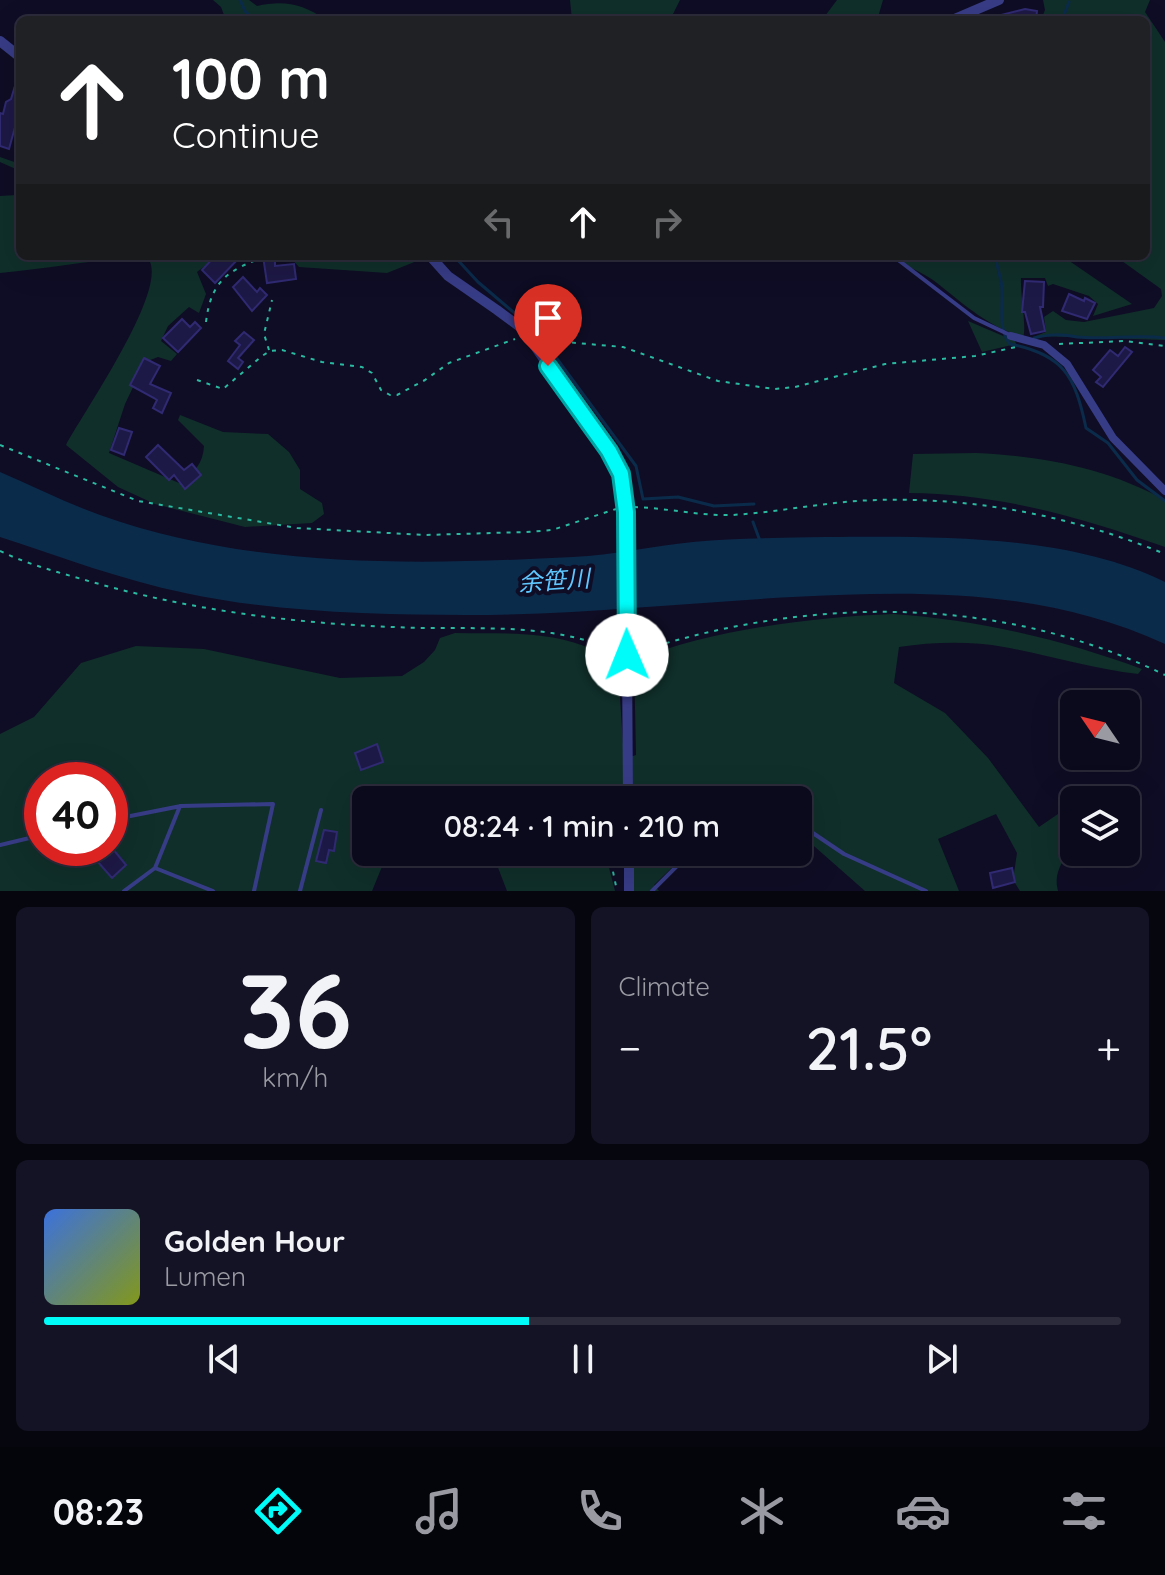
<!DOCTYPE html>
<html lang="en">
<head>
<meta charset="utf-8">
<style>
	body { margin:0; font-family:Quicksand,"Noto Sans JP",sans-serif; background:#141325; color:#f1f3f6; height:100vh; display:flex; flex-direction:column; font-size:30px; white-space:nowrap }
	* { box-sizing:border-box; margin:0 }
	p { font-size:26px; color:#9a9aa3 }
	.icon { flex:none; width:44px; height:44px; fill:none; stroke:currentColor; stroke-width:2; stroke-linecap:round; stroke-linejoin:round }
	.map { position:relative; height:891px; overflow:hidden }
	.panel { display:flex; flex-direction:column; gap:16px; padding:16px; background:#06060f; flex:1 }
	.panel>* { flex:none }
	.banner { position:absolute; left:16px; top:16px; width:1134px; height:244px; border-radius:12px; box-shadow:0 8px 32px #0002,0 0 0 2px #2b2b3b; background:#202124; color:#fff; overflow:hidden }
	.needle { width:52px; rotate:305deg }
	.tools { position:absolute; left:1060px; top:690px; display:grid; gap:16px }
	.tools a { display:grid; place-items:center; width:80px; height:80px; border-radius:12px; background:#0b0a1c; box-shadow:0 8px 32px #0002,0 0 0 2px #2b2b3b; font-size:40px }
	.speed { position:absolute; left:24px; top:762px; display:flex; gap:16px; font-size:40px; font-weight:700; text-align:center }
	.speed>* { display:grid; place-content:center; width:104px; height:104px; border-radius:50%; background:#0b0a1c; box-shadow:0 8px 32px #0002,0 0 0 2px #2b2b3b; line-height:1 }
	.speed .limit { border:12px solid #d22; background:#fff; color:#111 }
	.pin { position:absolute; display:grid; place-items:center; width:68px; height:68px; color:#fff; margin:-82px -34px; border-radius:50% 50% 50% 0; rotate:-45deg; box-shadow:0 0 8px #0007 }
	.pin .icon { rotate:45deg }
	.me { position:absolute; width:88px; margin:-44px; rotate:359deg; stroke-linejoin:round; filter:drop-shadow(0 0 6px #0008) }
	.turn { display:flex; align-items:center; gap:28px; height:168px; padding:0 24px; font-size:36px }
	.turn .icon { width:104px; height:104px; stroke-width:2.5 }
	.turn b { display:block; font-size:56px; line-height:68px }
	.lanes { display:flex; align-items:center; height:76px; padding:0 24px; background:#0003; justify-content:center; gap:40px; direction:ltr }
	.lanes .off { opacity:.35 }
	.big { font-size:60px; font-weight:600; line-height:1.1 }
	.panel .tile { flex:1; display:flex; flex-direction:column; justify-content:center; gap:12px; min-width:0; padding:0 28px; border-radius:12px; background:#141325 }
	.panel .dial { align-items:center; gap:0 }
	.dial b { font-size:104px; line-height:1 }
	.song { display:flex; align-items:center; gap:24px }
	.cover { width:96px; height:96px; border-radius:12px; background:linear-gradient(135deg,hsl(220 70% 55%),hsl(70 70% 35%)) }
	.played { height:8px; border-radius:4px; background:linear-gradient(90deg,#00fcf9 45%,#2b2b3b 45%) }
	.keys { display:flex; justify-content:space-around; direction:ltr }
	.heat { display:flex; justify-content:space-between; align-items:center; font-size:44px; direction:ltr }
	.panel .tiles { flex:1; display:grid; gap:16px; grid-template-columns:1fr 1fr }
	.tile:last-child { grid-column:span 2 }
	.trip { position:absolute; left:352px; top:786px; width:460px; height:80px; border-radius:12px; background:#0b0a1c; box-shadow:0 8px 32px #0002,0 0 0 2px #2b2b3b; font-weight:600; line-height:80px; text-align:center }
	.dock { display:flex; height:128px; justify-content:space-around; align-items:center; background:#04040b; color:#9a9aa3 }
	.dock .icon { width:56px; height:56px }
	.dock .current { color:#00fcf9 }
	.dock b { font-size:36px; color:#f1f3f6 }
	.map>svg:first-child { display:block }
	.green { fill:#102f2a; fill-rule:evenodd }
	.water { fill:#0b2b4b }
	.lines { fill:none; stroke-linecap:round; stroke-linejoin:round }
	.stream { stroke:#0b2b4b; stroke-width:3 }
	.building { fill:#1d1946; stroke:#302a73; stroke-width:2 }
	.path { stroke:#2abaa2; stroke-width:2; stroke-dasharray:4 6; stroke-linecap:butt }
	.service { stroke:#373c86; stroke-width:4 }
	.minor { stroke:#373c86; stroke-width:8 }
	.tertiary { stroke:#373c86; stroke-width:10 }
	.route-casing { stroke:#00a4a2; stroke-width:20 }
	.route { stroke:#00fcf9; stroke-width:14 }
	.labels { text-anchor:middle; stroke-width:8; stroke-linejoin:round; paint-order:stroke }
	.water-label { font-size:24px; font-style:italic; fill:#5fc7ff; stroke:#0f0d25 }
</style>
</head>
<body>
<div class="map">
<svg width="1165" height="891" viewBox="0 0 1165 891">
	<rect width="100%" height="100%" fill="#0f0d25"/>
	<path class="green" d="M213,0H249L257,6C284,0 303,4 326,20H226L221,7Z
		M570,0H680L670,20H572Z
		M837,0H883L878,17L822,20Z
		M1043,0H1150L1145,12L1165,42V340L1036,336L1046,332L1044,317L1053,311L1066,320L1084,322L1154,308L1162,296L1161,289L1115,256H1146V20H1041L1045,10Z
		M0,157L20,164V256H218L197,272L206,294L199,313L189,307L168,326L161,341L177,354L171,361L158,357L145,362L125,404L109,453L179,483C194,473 203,464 204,446L178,420L180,415L223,432L268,434L289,452L300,470V489L322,503L324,514L312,523L245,527L155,504L118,487L66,445C83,413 168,291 149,260C98,257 50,269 0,273V196L16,195L18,170L0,162Z
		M289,256H421L422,259L387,273L299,267Z
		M889,256H1070L1068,260L1132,304L1093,316L1098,304L1089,296L1053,284L1048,286L1045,278H1021C1020,293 1027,330 1023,337C986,326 963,303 933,280C920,271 903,265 889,256Z
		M968,321L1015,341L1016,344L982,352Z
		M976,453C1043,456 1106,468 1165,500V547C1079,517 1001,494 909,493L913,454Z
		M893,614C980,620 1060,639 1142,669L1138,674C1093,669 1049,655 1004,647C971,641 933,642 899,647L894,683L945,713L988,758L1039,827L1061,812L1074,807C1074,821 1074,834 1069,847C1063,864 1053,872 1058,891H1020L1013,880L1017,853L996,814L938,839L959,891H865L798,832V800H366V852H388L372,891H0V734L34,717L81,663L136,646L204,649L340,678L402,676L424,662L435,650L440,638L455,633C508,634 577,628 618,667L624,759L636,755L634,661C707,630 814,617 893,614ZM42,780H110V848H42Z
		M492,852H605L615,891H507Z
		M632,852H688L654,885L659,891H632Z"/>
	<path class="water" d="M0,472C33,486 66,503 100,515C251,569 416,565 573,557C613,555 653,546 693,542C737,538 782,538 826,537C933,536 1068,534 1165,582V644C1045,589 921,590 792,597C684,603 575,615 467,615C378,615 272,612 185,593C122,580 61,557 0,537Z"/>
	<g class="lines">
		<path class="stream" d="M240,0L245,11L254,20
			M1062,20L1069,2
			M454,256L478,282L538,333L636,466L643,499L678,497L714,506L754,504
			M995,256C997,265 999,273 1001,281C1005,301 996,327 1010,344C1064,355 1075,376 1086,428L1108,443L1137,480L1165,501
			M1034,338C1050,334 1060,334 1077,337C1106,340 1136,334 1165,338
			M753,522L760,541"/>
	</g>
	<path class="building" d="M1025,9L1037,11L1036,20H993V17Z
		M18,76L20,109L9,149L0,146V113L3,114L6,102L11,99Z
		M215,256H241L215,283L202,270Z
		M263,256H275V266L294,264L296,279L267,283Z
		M243,277L257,292L260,288L267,295L252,311L233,287Z
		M1025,281L1044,282L1043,307H1040L1045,331L1031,334L1025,312H1022Z
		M1069,294L1084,301L1085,298L1095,303L1087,319L1062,311Z
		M182,319L190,327L195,322L201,328L178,352L163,338Z
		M244,332L254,340L238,358L243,362L238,369L228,361L240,345L235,341Z
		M1125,347L1132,352L1103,387L1096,382L1101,377L1093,370L1110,350L1118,356Z
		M144,358L160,366L150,384L171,393L162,413L153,408L157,400L154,398L130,385Z
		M119,428L132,432L124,455L111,450Z
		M158,445L184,470L192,464L201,475L185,489L174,475L169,480L146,457Z
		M377,744L383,762L361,770L355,753Z
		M324,830L337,832L334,851L329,850L326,863L316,861Z
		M113,849L126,865L112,878L98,862Z
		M1012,868L1015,882L993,888L990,873Z"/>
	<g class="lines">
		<path class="path" d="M206,322C211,280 229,269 268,256
			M542,340L623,347L718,381L774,389L795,387L885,364L975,356L1016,347
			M1059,344L1125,341L1165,346
			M269,350L264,334L272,300
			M197,380L223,389L262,356L270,351L282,350L322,362L362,367L372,373L381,390L390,395H397L425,380L449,363L515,339
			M0,445L138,501L297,528L425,535L526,532L552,530L616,509
			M634,507C667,508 699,516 732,515C781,512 829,501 878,500C975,497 1076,517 1165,554
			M0,551C29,565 61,573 92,582C191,610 291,623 393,627C468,631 545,620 616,651
			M637,652C810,596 999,594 1165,675
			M609,852L617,891"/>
		<path class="service" d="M893,256L974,318L1010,335
			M110,820L181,806L273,804L254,891
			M798,823L844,854L926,891
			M0,845L42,835
			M155,868L213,891
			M124,891L155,868L180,806
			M300,891L321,810
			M652,891L691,852"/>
		<path class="minor" d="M1011,336L1044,345L1067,364L1113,438L1165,491"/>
		<path class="tertiary" d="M952,20L999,0
			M0,41L20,57
			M430,256L448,276L497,310L520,327L532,342L615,462L624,485L626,512L628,800
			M629,852V891"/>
	</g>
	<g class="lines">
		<g class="route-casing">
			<path id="route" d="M548,366L609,451L621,474L626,512L627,655"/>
		</g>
		<use href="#route" class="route"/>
	</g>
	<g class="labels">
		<g class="water-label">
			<text transform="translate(554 581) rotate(-4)" y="8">余笹川</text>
		</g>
	</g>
</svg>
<div class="tools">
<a><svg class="needle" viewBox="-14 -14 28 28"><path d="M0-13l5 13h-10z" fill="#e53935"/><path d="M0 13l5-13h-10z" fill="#9a9aa3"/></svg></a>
<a><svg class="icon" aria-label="layers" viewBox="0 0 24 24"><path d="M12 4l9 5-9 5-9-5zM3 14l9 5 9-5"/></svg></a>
</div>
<div class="speed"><div class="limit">40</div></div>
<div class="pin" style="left:548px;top:366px;background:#d93025"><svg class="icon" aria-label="arrive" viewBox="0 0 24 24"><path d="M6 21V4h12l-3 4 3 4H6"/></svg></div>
<svg class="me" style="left:627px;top:655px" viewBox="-20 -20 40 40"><circle r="19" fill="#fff"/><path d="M0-13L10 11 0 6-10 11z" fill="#00fcf9"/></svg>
<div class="trip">08:24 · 1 min · 210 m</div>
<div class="banner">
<div class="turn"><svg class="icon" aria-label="ahead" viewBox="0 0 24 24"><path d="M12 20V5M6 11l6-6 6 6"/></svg><div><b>100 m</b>Continue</div></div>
<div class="lanes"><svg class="icon off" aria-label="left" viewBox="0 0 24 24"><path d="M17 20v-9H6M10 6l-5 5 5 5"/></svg><svg class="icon" aria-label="ahead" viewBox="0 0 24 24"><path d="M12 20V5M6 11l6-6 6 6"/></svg><svg class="icon off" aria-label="right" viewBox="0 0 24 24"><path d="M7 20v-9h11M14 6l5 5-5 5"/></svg></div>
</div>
</div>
<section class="panel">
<div class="tiles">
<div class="tile dial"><b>36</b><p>km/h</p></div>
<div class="tile"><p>Climate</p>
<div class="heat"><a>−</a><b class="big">21.5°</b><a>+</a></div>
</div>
<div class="tile">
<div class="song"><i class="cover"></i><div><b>Golden Hour</b><p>Lumen</p></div></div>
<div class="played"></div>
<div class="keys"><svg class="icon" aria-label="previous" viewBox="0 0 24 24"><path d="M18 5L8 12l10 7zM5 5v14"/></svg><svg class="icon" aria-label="pause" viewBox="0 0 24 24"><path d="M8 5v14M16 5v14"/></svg><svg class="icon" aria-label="next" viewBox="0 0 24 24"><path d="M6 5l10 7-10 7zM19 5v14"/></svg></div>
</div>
</div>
</section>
<nav class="dock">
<b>08:23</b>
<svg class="icon current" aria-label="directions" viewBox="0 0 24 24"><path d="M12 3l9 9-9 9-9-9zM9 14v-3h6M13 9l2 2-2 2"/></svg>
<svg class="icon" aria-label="music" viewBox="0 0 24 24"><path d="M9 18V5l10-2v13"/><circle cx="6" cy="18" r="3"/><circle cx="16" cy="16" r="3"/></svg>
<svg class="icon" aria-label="phone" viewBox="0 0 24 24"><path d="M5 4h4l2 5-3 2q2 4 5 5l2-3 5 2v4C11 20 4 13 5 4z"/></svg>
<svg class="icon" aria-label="climate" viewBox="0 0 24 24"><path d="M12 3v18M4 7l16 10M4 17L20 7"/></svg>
<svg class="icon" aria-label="car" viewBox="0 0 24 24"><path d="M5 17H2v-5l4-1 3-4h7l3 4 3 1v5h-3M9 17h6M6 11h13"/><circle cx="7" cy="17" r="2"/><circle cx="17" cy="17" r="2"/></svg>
<svg class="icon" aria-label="filters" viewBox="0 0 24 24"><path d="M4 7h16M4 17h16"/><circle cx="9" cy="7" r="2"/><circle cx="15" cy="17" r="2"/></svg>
</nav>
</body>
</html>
